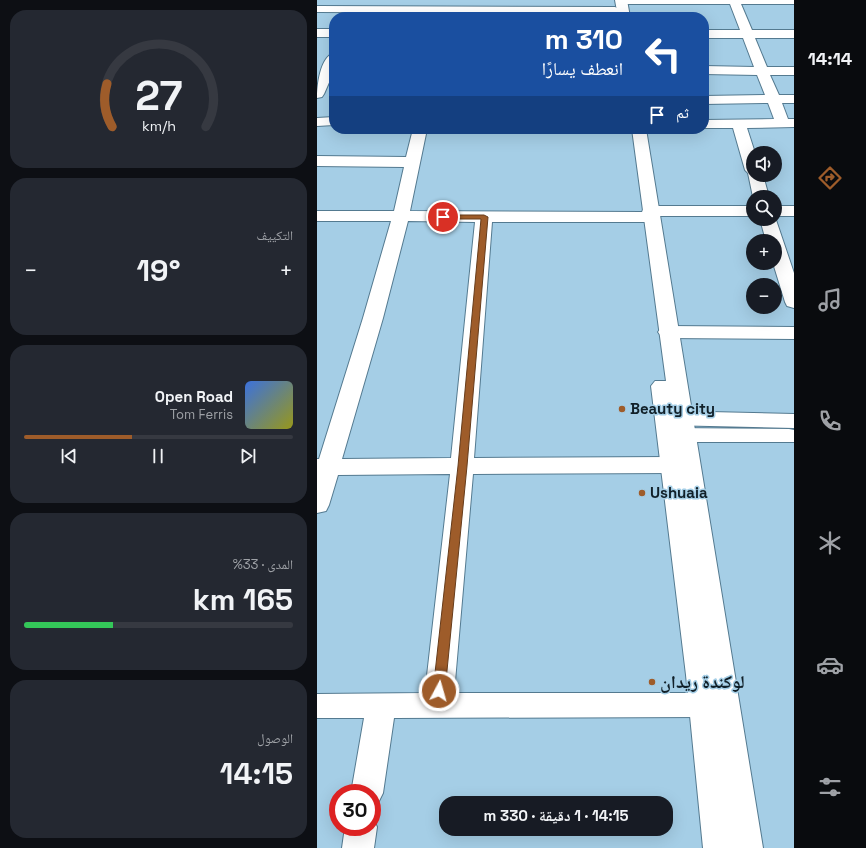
<!DOCTYPE html>
<html lang="ar">
<head>
<meta charset="utf-8">
<style>
	body { margin:0; font-family:"Space Grotesk","Noto Naskh Arabic",sans-serif; background:#242831; color:#f1f3f6; direction:rtl; height:100vh; display:flex; flex-direction:column; font-size:15px; white-space:nowrap }
	* { box-sizing:border-box; margin:0 }
	p { font-size:13px; color:#9ea1a6 }
	.icon { flex:none; width:22px; height:22px; fill:none; stroke:currentColor; stroke-width:2; stroke-linecap:round; stroke-linejoin:round }
	.map { position:relative; flex:1; overflow:hidden; direction:ltr }
	.drawer { display:flex; flex-direction:column; gap:10px; padding:10px; background:#0d0f14; width:317px }
	.drawer>* { flex:none }
	.top-card { position:absolute; left:12px; top:12px; width:380px; height:122px; border-radius:16px; box-shadow:0 4px 16px #0002; direction:rtl; background:#1a4fa0; color:#fff; overflow:hidden }
	.buttons { position:absolute; left:429px; top:146px; display:grid; gap:8px }
	.buttons a { display:grid; place-items:center; width:36px; height:36px; border-radius:50%; background:#171b24; box-shadow:0 4px 16px #0002; font-size:20px }
	.speed { position:absolute; left:12px; top:784px; display:flex; gap:8px; font-size:20px; font-weight:700; text-align:center }
	.speed>* { display:grid; place-content:center; width:52px; height:52px; border-radius:50%; background:#171b24; box-shadow:0 4px 16px #0002; line-height:1 }
	.speed .limit { border:6px solid #d22; background:#fff; color:#111 }
	.pin { position:absolute; display:grid; place-items:center; width:34px; height:34px; color:#fff; margin:-17px; border:2px solid #fff; border-radius:50%; box-shadow:0 1px 4px #0007 }
	.me { position:absolute; width:44px; margin:-22px; rotate:6deg; stroke-linejoin:round; filter:drop-shadow(0 0 3px #0008) }
	.turn { display:flex; align-items:center; gap:14px; height:84px; padding:0 20px; font-size:18px }
	.turn .icon { width:52px; height:52px; stroke-width:2.5 }
	.turn b { display:block; font-size:28px; line-height:34px }
	.then { display:flex; align-items:center; height:38px; padding:0 20px; background:#0003; gap:8px; font-size:15px }
	.big { font-size:30px; font-weight:700; line-height:1.1 }
	.drawer .card { flex:1; display:flex; flex-direction:column; justify-content:center; gap:6px; min-width:0; padding:0 14px; border-radius:16px; background:#242831 }
	.drawer .dial { align-items:center; gap:0 }
	.dial svg { height:104px; overflow:visible; fill:none; stroke:#363941; stroke-width:7; stroke-linecap:round; text-anchor:middle }
	.dial text { fill:#f1f3f6; stroke:none }
	.song { display:flex; align-items:center; gap:12px }
	.cover { width:48px; height:48px; border-radius:6px; background:linear-gradient(135deg,hsl(220 70% 55%),hsl(60 70% 35%)) }
	.played { height:4px; border-radius:2px; background:linear-gradient(90deg,#9e5c2a 40%,#363941 40%) }
	.keys { display:flex; justify-content:space-around; direction:ltr }
	.heat { display:flex; justify-content:space-between; align-items:center; font-size:22px; direction:ltr }
	.charge { height:6px; border-radius:3px; background:linear-gradient(90deg,#34c759 33%,#363941 0) }
	.trip { position:absolute; left:122px; top:796px; width:234px; height:40px; border-radius:16px; background:#171b24; box-shadow:0 4px 16px #0002; font-weight:700; line-height:40px; text-align:center; direction:rtl }
	main { display:flex; flex:1; min-height:0 }
	.dock { display:flex; flex-direction:column; width:72px; justify-content:space-around; align-items:center; background:#090b0e; color:#9ea1a6 }
	.dock .icon { width:28px; height:28px }
	.dock .on { color:#9e5c2a }
	.dock b { font-size:18px; color:#f1f3f6 }
	.map>svg:first-child { display:block }
	.lines { fill:none; stroke-linecap:round; stroke-linejoin:round }
	.minor-casing { stroke:#547a90; stroke-width:2 }
	.major-casing { stroke:#547a90; stroke-width:2 }
	.minor { fill:#fff; fill-rule:evenodd }
	.major { fill:#fff; fill-rule:evenodd }
	.route { fill:#9e5c2a; stroke:#673c1b }
	.poi-dot { fill:#9e5c2a; stroke:#a5cee6; stroke-width:1.5 }
	.labels { text-anchor:middle; stroke-width:3; stroke-linejoin:round; paint-order:stroke }
	.poi-label { font-size:15px; font-weight:bold; fill:#112029; stroke:#a5cee6; text-anchor:start }
	.near-poi-label { font-size:18px; font-weight:bold; fill:#112029; stroke:#a5cee6; text-anchor:start }
</style>
</head>
<body>
<main>
<nav class="dock">
<b>14:14</b>
<svg class="icon on" aria-label="directions" viewBox="0 0 24 24"><path d="M12 3l9 9-9 9-9-9zM9 14v-3h6M13 9l2 2-2 2"/></svg>
<svg class="icon" aria-label="music" viewBox="0 0 24 24"><path d="M9 18V5l10-2v13"/><circle cx="6" cy="18" r="3"/><circle cx="16" cy="16" r="3"/></svg>
<svg class="icon" aria-label="phone" viewBox="0 0 24 24"><path d="M5 4h4l2 5-3 2q2 4 5 5l2-3 5 2v4C11 20 4 13 5 4z"/></svg>
<svg class="icon" aria-label="climate" viewBox="0 0 24 24"><path d="M12 3v18M4 7l16 10M4 17L20 7"/></svg>
<svg class="icon" aria-label="car" viewBox="0 0 24 24"><path d="M5 17H2v-5l4-1 3-4h7l3 4 3 1v5h-3M9 17h6M6 11h13"/><circle cx="7" cy="17" r="2"/><circle cx="17" cy="17" r="2"/></svg>
<svg class="icon" aria-label="filters" viewBox="0 0 24 24"><path d="M4 7h16M4 17h16"/><circle cx="9" cy="7" r="2"/><circle cx="15" cy="17" r="2"/></svg>
</nav>
<div class="map">
<svg width="477" height="848" viewBox="0 0 477 848">
	<rect width="100%" height="100%" fill="#a5cee6"/>
	<g class="lines">
		<g class="minor-casing">
			<path id="minor" d="M300,0H477V4H424L435,30H477V38H438L450,67H477V75H453L462,95H477V103H465L471,119H477V127L430,128L438,153H436V175H446L452,197H436L431,173L428,170L416,128H387V120L457,119L451,103L387,104V96L448,95L440,75L387,74V66L437,67L426,38H387V30H423L413,4H305L301,3Z
				M0,6L298,7L304,10L298,13L0,12Z
				M0,29H17V37H0Z
				M17,53V71L7,94L5,97L0,98C0,86 3,57 17,53Z
				M17,117V125L0,126V118Z
				M96,129H110L93,211L325,212L327,207L333,206H436V216H342L340,221L334,222H175L157,458L356,457L364,460L368,465L364,470L356,473L156,474L137,693H386L396,696L401,705L396,714L386,717L77,718L66,793L61,803L55,805V793H34L47,718H0V694L108,693L133,474L21,475L12,505L9,511L0,513V459H2L46,318L74,221H0V211H77L87,167L0,166V156L89,157ZM91,221L158,222L134,458L25,459L66,318Z
				M458,206H477V216H458Z
				M458,217L477,273V308L470,306L468,302L456,263H458V241H449L443,219H458Z
				M351,326L477,327V339L351,338L344,336L341,332L344,328Z
				M349,411L477,414V428L349,425L341,423L338,418L341,413Z
				M352,428L472,429L477,430V442H352L344,440L341,435L344,430Z
				M55,816L60,827L57,848H25L28,827H55Z"/>
		</g>
		<g class="major-casing">
			<path id="major" d="M298,0H310L313,17H301Z
				M315,129H329L446,848H386L369,675L334,386L338,381H349Z"/>
		</g>
		<use href="#minor" class="minor"/>
		<use href="#major" class="major"/>
	</g>
	<path class="route" d="M124,215H167L171,217L150,466L128,691L126,695L122,696L118,695L116,691L141,466L164,219H126L123,217Z"/>
	<g class="poi-dot">
		<circle cx="305" cy="409" r="4"/>
		<circle cx="325" cy="493" r="4"/>
		<circle cx="335" cy="682" r="4"/>
	</g>
	<g class="labels">
		<g class="poi-label">
			<text x="313" y="414">Beauty city</text>
			<text x="333" y="498">Ushuaia</text>
		</g>
		<g class="near-poi-label">
			<text x="343" y="688">لوكندة ريدان</text>
		</g>
	</g>
</svg>
<div class="buttons">
<a><svg class="icon" aria-label="sound" viewBox="0 0 24 24"><path d="M4 9h4l5-4v14l-5-4H4zM17 9q2 3 0 6"/></svg></a>
<a><svg class="icon" aria-label="search" viewBox="0 0 24 24"><circle cx="10" cy="10" r="6"/><path d="M15 15l6 6"/></svg></a>
<a>+</a>
<a>−</a>
</div>
<div class="speed"><div class="limit">30</div></div>
<div class="pin" style="left:126px;top:217px;background:#d93025"><svg class="icon" aria-label="arrive" viewBox="0 0 24 24"><path d="M6 21V4h12l-3 4 3 4H6"/></svg></div>
<svg class="me" style="left:122px;top:691px" viewBox="-20 -20 40 40"><circle r="17" fill="#9e5c2a" stroke="#fff" stroke-width="3"/><path d="M0-11L8 9 0 5-8 9z" fill="#fff"/></svg>
<div class="trip">14:15 · 1 دقيقة · 330 m</div>
<div class="top-card">
<div class="turn"><svg class="icon" aria-label="left" viewBox="0 0 24 24"><path d="M17 20v-9H6M10 6l-5 5 5 5"/></svg><div><b>310 m</b>انعطف يسارًا</div></div>
<div class="then">ثم<svg class="icon" aria-label="arrive" viewBox="0 0 24 24"><path d="M6 21V4h12l-3 4 3 4H6"/></svg></div>
</div>
</div>
<section class="drawer">
<div class="card dial"><svg viewBox="0 0 100 80">
<path d="M14 69A42 42 0 1 1 86 69"/>
<path d="M14 69A42 42 0 0 1 10 36" stroke="#9e5c2a"/>
<text x="50" y="56" font-size="32" font-weight="700">27</text>
<text x="50" y="72" font-size="11">km/h</text>
</svg></div>
<div class="card"><p>التكييف</p>
<div class="heat"><a>−</a><b class="big">19°</b><a>+</a></div>
</div>
<div class="card">
<div class="song"><i class="cover"></i><div><b>Open Road</b><p>Tom Ferris</p></div></div>
<div class="played"></div>
<div class="keys"><svg class="icon" aria-label="previous" viewBox="0 0 24 24"><path d="M18 5L8 12l10 7zM5 5v14"/></svg><svg class="icon" aria-label="pause" viewBox="0 0 24 24"><path d="M8 5v14M16 5v14"/></svg><svg class="icon" aria-label="next" viewBox="0 0 24 24"><path d="M6 5l10 7-10 7zM19 5v14"/></svg></div>
</div>
<div class="card"><p>المدى · 33%</p><b class="big">165 km</b><div class="charge"></div></div>
<div class="card"><p>الوصول</p><b class="big">14:15</b></div>
</section>
</main>
</body>
</html>
